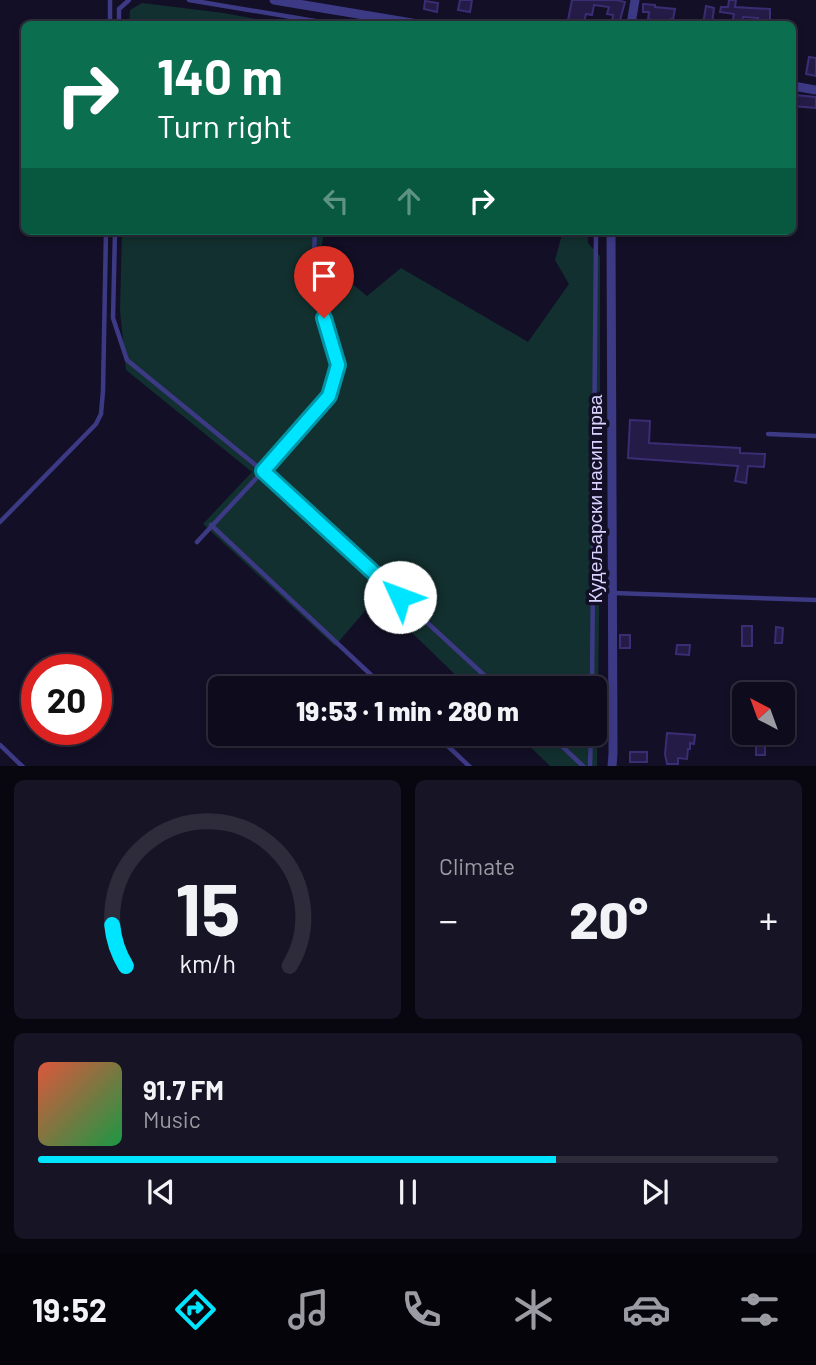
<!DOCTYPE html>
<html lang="en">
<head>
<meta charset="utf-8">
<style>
	body { margin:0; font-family:Barlow,sans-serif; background:#171425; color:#f1f3f6; height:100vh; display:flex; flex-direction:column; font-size:26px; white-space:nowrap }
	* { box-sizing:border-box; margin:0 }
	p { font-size:23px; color:#9b9ba3 }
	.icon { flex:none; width:38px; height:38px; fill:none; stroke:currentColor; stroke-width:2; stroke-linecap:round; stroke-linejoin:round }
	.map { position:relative; height:766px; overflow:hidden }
	.drawer { display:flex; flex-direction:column; gap:14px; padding:14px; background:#08060f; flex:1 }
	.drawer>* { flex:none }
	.hud { position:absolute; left:21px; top:21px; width:775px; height:214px; border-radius:10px; box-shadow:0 4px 10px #0003,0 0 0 2px #2e2b3b; background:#0b6e4f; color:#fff; overflow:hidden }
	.needle { width:46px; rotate:319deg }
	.controls { position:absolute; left:732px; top:682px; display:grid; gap:14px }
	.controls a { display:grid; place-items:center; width:63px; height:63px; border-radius:10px; background:#0e0b1c; box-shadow:0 4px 10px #0003,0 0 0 2px #2e2b3b; font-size:35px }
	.speed { position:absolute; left:21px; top:654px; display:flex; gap:14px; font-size:35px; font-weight:700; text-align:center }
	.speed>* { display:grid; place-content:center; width:91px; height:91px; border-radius:50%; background:#0e0b1c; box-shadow:0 4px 10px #0003,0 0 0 2px #2e2b3b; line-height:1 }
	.speed .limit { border:10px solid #d22; background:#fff; color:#111 }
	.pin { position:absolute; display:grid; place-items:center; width:60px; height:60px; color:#fff; margin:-72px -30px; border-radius:50% 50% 50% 0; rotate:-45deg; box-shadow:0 0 7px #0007 }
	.pin .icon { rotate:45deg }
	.me { position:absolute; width:77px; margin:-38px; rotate:313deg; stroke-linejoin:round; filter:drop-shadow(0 0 5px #0008) }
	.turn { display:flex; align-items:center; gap:24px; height:147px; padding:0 21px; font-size:32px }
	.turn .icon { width:91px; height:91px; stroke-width:2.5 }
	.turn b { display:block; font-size:49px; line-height:60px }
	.lanes { display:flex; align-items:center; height:66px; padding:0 21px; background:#0003; justify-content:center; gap:35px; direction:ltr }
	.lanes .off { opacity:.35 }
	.big { font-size:52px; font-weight:800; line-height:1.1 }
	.drawer .widget { flex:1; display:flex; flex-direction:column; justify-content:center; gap:10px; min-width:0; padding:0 24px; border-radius:10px; background:#171425 }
	.drawer .dial { align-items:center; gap:0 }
	.dial svg { height:182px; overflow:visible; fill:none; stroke:#2e2b3b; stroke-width:7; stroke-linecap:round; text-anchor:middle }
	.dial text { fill:#f1f3f6; stroke:none }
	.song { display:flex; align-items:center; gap:21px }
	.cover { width:84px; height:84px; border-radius:10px; background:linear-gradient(135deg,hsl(10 70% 55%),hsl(140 70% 35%)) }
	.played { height:7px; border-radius:4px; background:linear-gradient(90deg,#00e5ff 70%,#2e2b3b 70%) }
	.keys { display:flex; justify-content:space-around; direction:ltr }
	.heat { display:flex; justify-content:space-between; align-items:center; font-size:38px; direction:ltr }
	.drawer .tiles { flex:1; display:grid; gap:14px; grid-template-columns:1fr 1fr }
	.widget:last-child { grid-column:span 2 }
	.trip { position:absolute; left:208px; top:676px; width:399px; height:70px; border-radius:10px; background:#0e0b1c; box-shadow:0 4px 10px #0003,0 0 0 2px #2e2b3b; font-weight:800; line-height:70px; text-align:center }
	.tab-bar { display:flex; height:112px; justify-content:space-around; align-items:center; background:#06040b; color:#9b9ba3 }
	.tab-bar .icon { width:49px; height:49px }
	.tab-bar .current { color:#00e5ff }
	.tab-bar b { font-size:32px; color:#f1f3f6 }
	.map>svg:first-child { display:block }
	.green { fill:#12302f }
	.building { fill:#241b47; stroke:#3b2d73; stroke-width:2 }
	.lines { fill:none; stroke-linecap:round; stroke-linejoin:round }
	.lane { stroke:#3d3a85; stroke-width:4.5 }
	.street { stroke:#3d3a85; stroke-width:9 }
	.route-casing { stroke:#0095a6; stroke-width:18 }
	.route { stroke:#00e5ff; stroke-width:12 }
	.labels { text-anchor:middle; stroke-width:7; stroke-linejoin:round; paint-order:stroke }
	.street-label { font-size:19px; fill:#d9d4ff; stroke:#130f26 }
</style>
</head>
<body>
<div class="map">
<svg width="816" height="767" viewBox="0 0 816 767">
	<rect width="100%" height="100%" fill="#130f26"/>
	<path class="green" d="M142,3L224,13L283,24H129L130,10Z
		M122,231H324L320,257L367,296L401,268L528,342L569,284L555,260L563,231H588V243L600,256V550L597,766H550L516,733H595V688H469L376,598L335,646L203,524L252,472L126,370L120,311Z"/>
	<path class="building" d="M460,0H472L470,12L458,10Z
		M572,0H616L625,2L619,24H612L613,15L607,14L609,7L594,5L592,15L586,14L584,22L568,20Z
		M729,0H736L735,7L770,9V21H758V18L743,17L741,24H732L734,14L720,12L721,7H728Z
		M425,1L438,3L437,12L424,9Z
		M643,4L655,5V7L675,9L673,20L671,19V24H654L653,20L648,19L649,12H643Z
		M706,6L714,8L712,24H703Z
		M809,57L816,58V76L806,74Z
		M795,95L816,97V108L793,106Z
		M630,420L650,421L649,443L740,448V453L765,454L764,467L748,466L746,483L735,481L738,466L628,458Z
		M742,626H752V646H742Z
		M776,627L783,628L782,643H775Z
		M620,635H630V648H620Z
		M677,645H690L689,655L676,654Z
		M667,733L695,735L694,744L690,743V749H688L687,759L678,758V764H667L665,754Z
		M756,741H765V755H756Z
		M630,752H647V762H630Z"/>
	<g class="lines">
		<path class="lane" d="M189,0L333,24
			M110,24V0
			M119,24V9L129,0
			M115,231L113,318L127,360L263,471L498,688
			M768,434L816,436
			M0,522L96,424L101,414L103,391L106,231
			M211,525L385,688
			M197,542L263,471L329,396L338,365L317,294L314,255L315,231
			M614,593L816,600
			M592,688L596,231
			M434,733L470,767
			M548,733L584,767
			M0,745L23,767
			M590,767L591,733"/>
		<path class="street" d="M274,0L418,24
			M631,24L635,0
			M793,86L816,90
			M611,231L613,753L612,767"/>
	</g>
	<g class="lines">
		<g class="route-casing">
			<path id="route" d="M324,318L338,365L329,396L263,471L400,597"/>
		</g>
		<use href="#route" class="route"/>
	</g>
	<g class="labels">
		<g class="street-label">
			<text transform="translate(595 499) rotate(-90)" y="7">Кудељарски насип прва</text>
		</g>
	</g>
</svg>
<div class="controls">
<a><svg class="needle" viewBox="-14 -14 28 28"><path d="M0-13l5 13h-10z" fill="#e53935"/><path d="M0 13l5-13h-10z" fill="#9b9ba3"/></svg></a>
</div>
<div class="speed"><div class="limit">20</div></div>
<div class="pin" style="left:324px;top:318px;background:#d93025"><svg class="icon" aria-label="arrive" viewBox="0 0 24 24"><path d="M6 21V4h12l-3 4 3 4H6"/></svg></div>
<svg class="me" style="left:400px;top:597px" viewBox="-20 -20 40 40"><circle r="19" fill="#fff"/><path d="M0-13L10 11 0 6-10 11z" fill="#00e5ff"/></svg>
<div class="trip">19:53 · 1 min · 280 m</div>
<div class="hud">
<div class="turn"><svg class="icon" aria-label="right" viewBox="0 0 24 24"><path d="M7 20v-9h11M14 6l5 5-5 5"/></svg><div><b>140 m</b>Turn right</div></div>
<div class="lanes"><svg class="icon off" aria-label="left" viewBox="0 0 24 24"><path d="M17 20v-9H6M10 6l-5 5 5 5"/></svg><svg class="icon off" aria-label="ahead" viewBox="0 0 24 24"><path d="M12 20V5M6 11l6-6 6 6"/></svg><svg class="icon" aria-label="right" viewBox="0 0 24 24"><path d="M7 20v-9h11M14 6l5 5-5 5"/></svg></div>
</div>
</div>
<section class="drawer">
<div class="tiles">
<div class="widget dial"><svg viewBox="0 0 100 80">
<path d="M14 69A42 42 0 1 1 86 69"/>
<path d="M14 69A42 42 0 0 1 8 51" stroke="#00e5ff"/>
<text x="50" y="56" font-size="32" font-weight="700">15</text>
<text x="50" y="72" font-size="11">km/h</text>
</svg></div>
<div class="widget"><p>Climate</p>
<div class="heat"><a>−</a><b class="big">20°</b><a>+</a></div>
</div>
<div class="widget">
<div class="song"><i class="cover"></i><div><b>91.7 FM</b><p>Music</p></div></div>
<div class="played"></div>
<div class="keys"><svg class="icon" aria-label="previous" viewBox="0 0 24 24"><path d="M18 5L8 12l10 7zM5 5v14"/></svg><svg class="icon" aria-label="pause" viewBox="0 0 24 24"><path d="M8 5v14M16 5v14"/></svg><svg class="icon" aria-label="next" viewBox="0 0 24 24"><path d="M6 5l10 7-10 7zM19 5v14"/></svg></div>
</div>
</div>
</section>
<nav class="tab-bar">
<b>19:52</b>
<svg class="icon current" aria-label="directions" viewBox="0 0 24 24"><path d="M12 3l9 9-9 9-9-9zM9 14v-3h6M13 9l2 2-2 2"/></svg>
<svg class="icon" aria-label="music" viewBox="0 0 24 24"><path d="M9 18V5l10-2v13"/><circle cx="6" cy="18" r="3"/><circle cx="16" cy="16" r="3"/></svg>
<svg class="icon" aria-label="phone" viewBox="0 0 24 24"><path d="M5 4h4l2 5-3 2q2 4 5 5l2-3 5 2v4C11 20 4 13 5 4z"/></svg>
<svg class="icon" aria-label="climate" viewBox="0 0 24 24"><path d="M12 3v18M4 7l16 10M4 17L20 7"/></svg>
<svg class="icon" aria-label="car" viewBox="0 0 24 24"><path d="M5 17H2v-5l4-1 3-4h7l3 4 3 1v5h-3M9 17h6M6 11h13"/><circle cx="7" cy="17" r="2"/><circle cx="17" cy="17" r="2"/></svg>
<svg class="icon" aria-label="filters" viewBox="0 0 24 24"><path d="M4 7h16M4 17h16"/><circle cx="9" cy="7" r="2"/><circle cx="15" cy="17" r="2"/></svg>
</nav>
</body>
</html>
